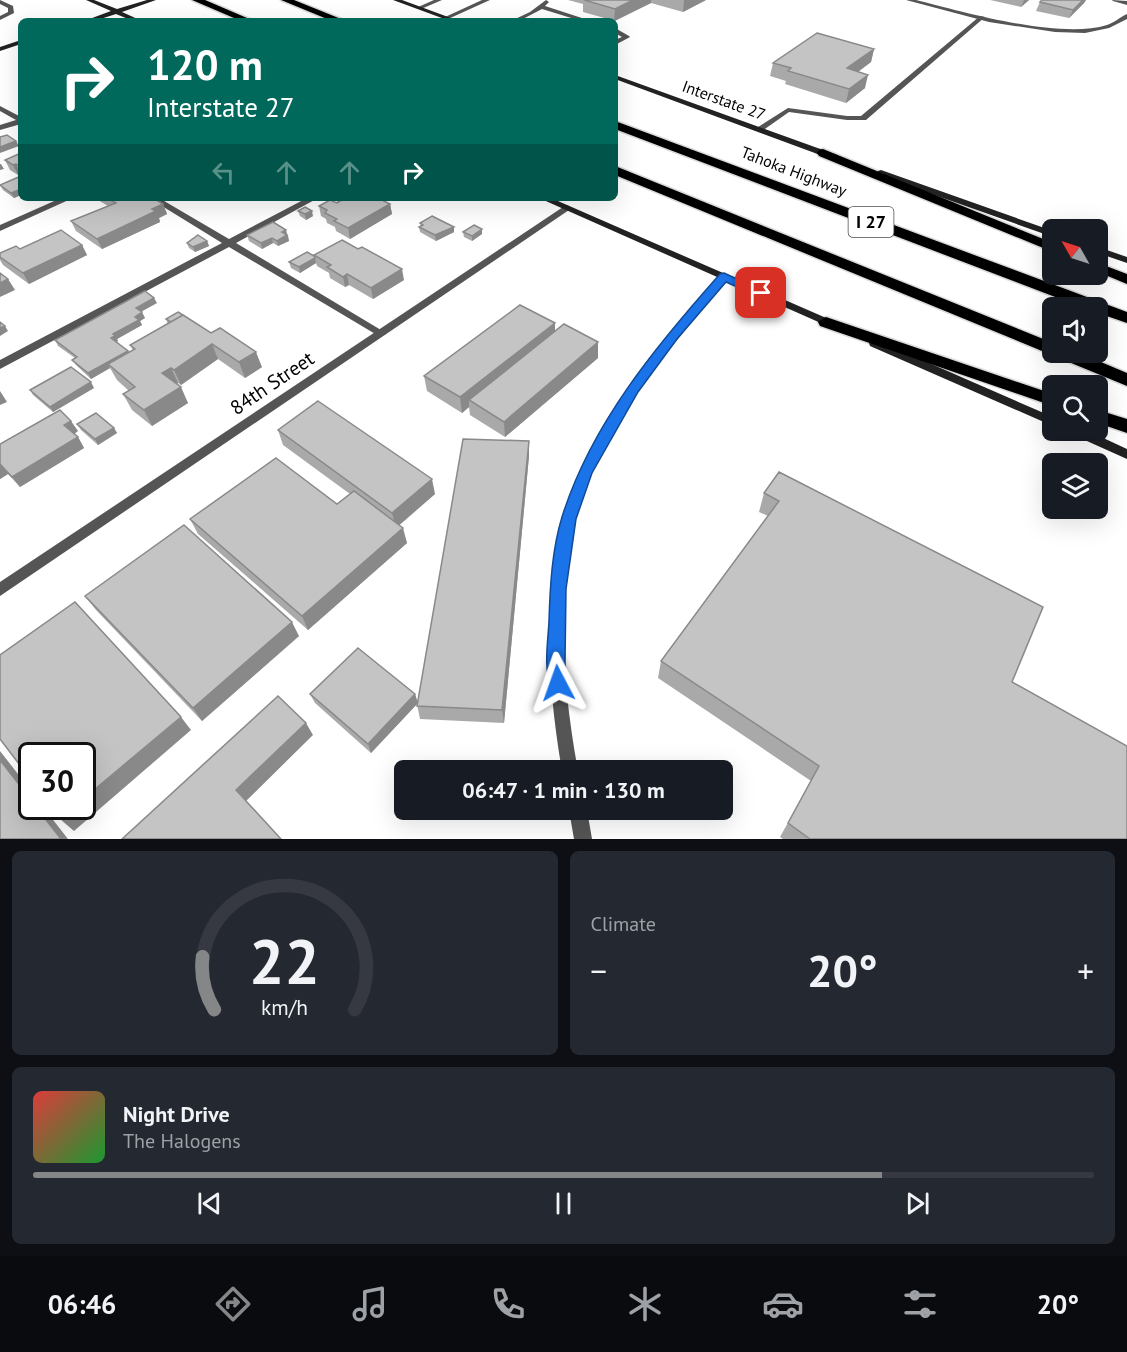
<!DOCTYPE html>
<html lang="en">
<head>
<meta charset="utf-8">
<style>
	body { margin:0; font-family:"PT Sans",sans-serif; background:#242831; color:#f1f3f6; height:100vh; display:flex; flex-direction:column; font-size:22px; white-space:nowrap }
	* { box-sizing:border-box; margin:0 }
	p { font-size:20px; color:#9ea1a6 }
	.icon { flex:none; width:33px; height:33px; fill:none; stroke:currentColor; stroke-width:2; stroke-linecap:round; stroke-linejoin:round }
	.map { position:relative; height:839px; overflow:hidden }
	.sheet { display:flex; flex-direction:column; gap:12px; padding:12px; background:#0d0f14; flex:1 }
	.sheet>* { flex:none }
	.top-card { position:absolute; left:18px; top:18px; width:600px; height:183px; border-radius:9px; box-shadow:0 6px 24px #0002; background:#00695c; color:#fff; overflow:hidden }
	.needle { width:39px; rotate:309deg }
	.fabs { position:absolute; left:1042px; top:219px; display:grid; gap:12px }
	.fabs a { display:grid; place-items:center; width:66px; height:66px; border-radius:9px; background:#171b24; box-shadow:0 6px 24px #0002; font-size:30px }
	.speed { position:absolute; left:18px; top:742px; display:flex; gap:12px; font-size:30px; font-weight:700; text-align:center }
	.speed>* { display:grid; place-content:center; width:78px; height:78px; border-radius:50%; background:#171b24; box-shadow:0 6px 24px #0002; line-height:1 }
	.speed .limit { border:3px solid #111; border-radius:9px; background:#fff; color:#111 }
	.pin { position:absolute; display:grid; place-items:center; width:51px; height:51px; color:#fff; margin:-26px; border-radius:12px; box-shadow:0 3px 9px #0006 }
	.me { position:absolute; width:66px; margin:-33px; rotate:356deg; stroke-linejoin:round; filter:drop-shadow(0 0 4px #0008) }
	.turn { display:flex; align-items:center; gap:21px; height:126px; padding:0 30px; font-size:27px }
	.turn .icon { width:78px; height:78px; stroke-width:2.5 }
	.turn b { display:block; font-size:42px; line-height:51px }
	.lanes { display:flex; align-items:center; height:57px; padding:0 30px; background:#0003; justify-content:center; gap:30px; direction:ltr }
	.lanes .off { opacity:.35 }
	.big { font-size:45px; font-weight:800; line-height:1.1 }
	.sheet .tile { flex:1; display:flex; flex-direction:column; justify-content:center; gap:9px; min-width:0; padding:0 21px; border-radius:9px; background:#242831 }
	.sheet .dial { align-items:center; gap:0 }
	.dial svg { height:156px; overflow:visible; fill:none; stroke:#363941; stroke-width:7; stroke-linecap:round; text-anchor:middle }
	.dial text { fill:#f1f3f6; stroke:none }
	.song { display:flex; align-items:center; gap:18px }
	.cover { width:72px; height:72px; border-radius:9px; background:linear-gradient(135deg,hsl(0 70% 55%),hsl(130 70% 35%)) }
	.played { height:6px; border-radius:3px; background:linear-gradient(90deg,#858687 80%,#363941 80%) }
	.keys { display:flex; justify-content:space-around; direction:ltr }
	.heat { display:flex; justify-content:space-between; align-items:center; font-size:33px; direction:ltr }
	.sheet .tiles { flex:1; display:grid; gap:12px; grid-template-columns:1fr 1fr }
	.tile:last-child { grid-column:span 2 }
	.trip { position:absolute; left:394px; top:760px; width:339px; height:60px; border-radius:9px; background:#171b24; box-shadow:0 6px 24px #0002; font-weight:800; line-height:60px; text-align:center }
	.dock { display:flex; height:96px; justify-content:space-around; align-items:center; background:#090b0e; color:#9ea1a6 }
	.dock .icon { width:42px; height:42px }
	.dock .selected { color:#858687 }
	.dock b { font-size:27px; color:#f1f3f6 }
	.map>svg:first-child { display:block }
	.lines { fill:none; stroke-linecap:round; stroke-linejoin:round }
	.motorway-casing { stroke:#dbdbdb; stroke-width:3 }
	.service { fill:#555; fill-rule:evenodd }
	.minor { fill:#555; fill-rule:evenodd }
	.secondary { fill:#222; fill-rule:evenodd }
	.motorway { fill:#000; fill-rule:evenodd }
	.wall { fill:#a9a9a9 }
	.shaded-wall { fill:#898989 }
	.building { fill:#c4c4c4; stroke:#898989; stroke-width:1.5 }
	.route { fill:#1a73e8; stroke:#114b97; stroke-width:1.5 }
	.labels { text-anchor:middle; stroke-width:5; stroke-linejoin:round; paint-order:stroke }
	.far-street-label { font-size:16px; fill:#000; stroke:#fff }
	.shield { fill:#fff; stroke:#4c4c4c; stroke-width:1.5 }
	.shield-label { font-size:18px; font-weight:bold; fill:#000 }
	.street-label { font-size:20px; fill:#000; stroke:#fff }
</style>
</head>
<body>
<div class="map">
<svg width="1127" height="839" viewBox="0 0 1127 839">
	<rect width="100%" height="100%" fill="#fff"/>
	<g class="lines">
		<g class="motorway-casing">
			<path id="motorway" d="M192,0H205L254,21H241Z
				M281,0H294L346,21H332Z
				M615,121L1127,312V323L1098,313V308H1084L615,129Z
				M823,149L1053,243V252L819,156L817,153L819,150Z
				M615,166L1053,343V352H1077L1127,373V386L615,175Z
				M1098,263L1127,274V284L1098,272Z
				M826,317L1053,394V406L820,326L818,322Z
				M1098,410L1127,419V433L1098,423Z"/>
		</g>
		<path class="service" d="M0,0L13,6L14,13L0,20V16L8,12V8L0,4Z
			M434,0H442L421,9L416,8Z
			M482,0H490L448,19L443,18Z
			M546,0L549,2L545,6L591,21H581L542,9L519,21H511L530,12Z
			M1112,0L1127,1V5L1113,1Z
			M980,16L985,17L866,120H847L789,112L762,131L755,129L788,108L847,116H861Z
			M615,28L629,36L630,37L615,45V40L622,37L615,33Z
			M0,106L21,117V124L0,130V125L16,120L0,111Z
			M149,198H159L229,239L307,198H318L236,243L386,333L385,335H377L229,247L0,369V360L222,243Z"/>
		<path class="minor" d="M906,0H916C964,12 1060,40 1107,25C1114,23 1120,17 1127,14V19L1109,28L1085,33L1055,32L989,22Z
			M61,198H73L0,231V225Z
			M566,205L569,206V210L0,596V582Z
			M724,274L729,277L728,279C680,336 629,394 597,461C551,557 560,670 578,771H562C545,670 539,562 582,466C614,395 670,334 720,275Z
			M569,810H587L592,839H574Z"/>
		<path class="secondary" d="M86,0H94L117,9L147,0H156L122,12L142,21H133L116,14L94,21H84L111,11Z
			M393,0H402L459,21H450Z
			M21,40V44L0,51V47Z
			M615,75L837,155L838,157L831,159L615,79Z
			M881,170L1053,231V237L878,175V171Z
			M539,198H551L840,324L841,326L836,329L832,328Z
			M1098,247L1127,257V263L1098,253Z
			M874,339L1053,417V426L870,346L869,343Z
			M1067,430H1086L1127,449V459L1069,433Z"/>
		<use href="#motorway" class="motorway"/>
	</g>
	<path class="wall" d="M568,0H706L683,12L651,3L615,21L583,12V4Z
		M990,0H1029L1021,7Z
		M1042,0H1086L1084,3L1069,18L1036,11L1040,2Z
		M874,49L871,62L858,72L865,88L846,103L785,84L786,81L770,76L773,63Z
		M21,153V174L18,175L10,170L5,160Z
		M21,176V195L14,198L3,190L0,185Z
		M97,198H153L163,204L167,214L159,218L160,222L102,249L76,231L71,221L108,206L98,200Z
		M336,198H378L390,204L392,214L350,239L336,231L335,227L327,223L326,219L321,216L319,206L337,203Z
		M298,211L313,216L306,220L300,216Z
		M420,223L454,227V232L436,241L420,232L419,227L421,226Z
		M482,229V234L472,241L464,237L463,232Z
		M247,235H288L289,241L278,246L273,243L262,249L249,241Z
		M207,241L209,246L195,252L189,248L187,243Z
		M82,245L87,255L29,284L3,265L0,260V253L20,249Z
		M314,256L404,280L373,299L349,285L345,287L330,278L329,273L317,266L316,263L300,273L291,268L289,262Z
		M157,303L141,312L145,318L140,321L142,325L117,339L118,341L117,342L129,353L133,350L130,345L168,324L166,319L262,367L245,378L218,359L181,385L178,383L177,384L188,403L152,426L132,410L123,394L129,391L117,380L110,368L91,379L76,365L72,360L75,358L58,346L55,340Z
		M555,323V331L598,358L505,437L470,415L469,407L462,413L427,391L424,376Z
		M94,388L53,412L33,395L30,390Z
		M77,424L114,428L117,433L98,445L81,430Z
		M278,430L435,494L399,525L407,543L308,630L198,534L190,519L337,504L350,494L283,445Z
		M78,431L74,434L78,437L84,448L20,487L8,474L0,479V444Z
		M529,441V456L504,723L420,719L417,704L371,753L315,703L310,694H415L417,702Z
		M779,472L1012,682L1127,839H783L780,837L811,781L658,678L661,661L768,516L759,512L764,493Z
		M85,596L299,636L202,721L96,610Z"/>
	<path class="shaded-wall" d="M633,0H651V3L614,21L615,9Z
		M684,0H706L683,12Z
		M1024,0H1029L1021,7Z
		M1083,0H1086L1084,3L1069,18L1073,10Z
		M874,49L871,62L844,82L847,68Z
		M868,75L865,88L846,103L849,89Z
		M16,141L19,146L0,153V147Z
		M0,164H1L4,169L0,170Z
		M16,164L21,174L18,175L13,165Z
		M21,189V195L14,198L11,193Z
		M163,204L167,214L159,218L160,222L102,249L97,239Z
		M390,204L392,214L350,239L348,228Z
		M312,211L313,216L306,220L305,214Z
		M454,227V232L436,241L435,235Z
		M482,229V234L472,241V236Z
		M286,230L289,241L278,246L277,241L282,232Z
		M272,238L273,243L262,249L261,243Z
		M207,241L209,246L195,252L193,247Z
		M82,245L87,255L29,284L23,273Z
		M315,258L316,263L300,273L299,267Z
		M402,269L404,280L373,299L371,288Z
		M347,274L349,285L345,287L343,277Z
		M8,279L15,290L0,297V283Z
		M154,298L157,303L138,313L136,308Z
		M142,312L145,318L140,321L142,325L117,339L118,341L114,343L111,338L113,334L135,317Z
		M555,323V338L469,400V407L462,413L460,397Z
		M5,326L8,331L0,336V328Z
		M598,342V358L505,437L504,422Z
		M212,344L218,359L181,385L174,370Z
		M128,351L131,357L108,364L110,368L91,379L88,373Z
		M256,352L262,367L245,378L239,362Z
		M171,368L178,383L169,389L162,373Z
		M91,382L94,388L53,412L50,407Z
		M181,387L188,403L152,426L144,410Z
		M0,391L7,402L0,405Z
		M71,421L78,431L71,436L64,425Z
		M114,428L117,433L98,445L95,439Z
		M78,437L84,448L20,487L12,477Z
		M529,441V456L504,723L502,710Z
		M0,464L8,474L0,479Z
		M432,479L435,494L396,528L392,513Z
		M403,528L407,543L308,630L302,616Z
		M292,622L299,636L202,721L193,708Z
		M415,694L418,703L371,753L368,744Z
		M181,717L191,730L74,831L60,819L75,807H82V800Z
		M306,723L313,735L245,802L236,790Z
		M0,751L32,792V801L0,760Z
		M36,807H43L68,839H61Z"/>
	<path class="building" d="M584,0H633L615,9Z
		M1042,0H1083L1073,10L1040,2Z
		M817,33L874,49L847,68L868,75L849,89L788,71L791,68L773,63Z
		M7,135L16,141L0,147V137Z
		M21,153V167L16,164L13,165L5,160Z
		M21,176V189L11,193L0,185Z
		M107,198H153L163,204L152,209L156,211L97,239L71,221L116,203Z
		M338,198H378L390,204L348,228L334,221L337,219L325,213L327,210L319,206L330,200L337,203L342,200Z
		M305,207L312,211L305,214L298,211Z
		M432,216L454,227L435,235L419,227L423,225L420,223Z
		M273,222L286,230L282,232L287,235L277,241L272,238L261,243L247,235Z
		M474,225L482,229L472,236L463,232Z
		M61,230L82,245L23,273L0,257V253L16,246L20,249Z
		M198,235L207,241L193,247L187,243Z
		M342,240L358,249L362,247L402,269L371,288L347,274L343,277L327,267L331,265L314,255Z
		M307,252L314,256L315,258L299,267L289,262Z
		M0,273L8,279L0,283Z
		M145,291L154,298L136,308L142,312L135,317L139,320L113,334L115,336L111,338L128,351L88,373L72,360L77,357L55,340Z
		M520,305L555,323L460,397L424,376Z
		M178,312L183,315L171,322L166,319Z
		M183,315L211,333L220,328L256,352L239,362L212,344L174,370L171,368L162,373L181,387L144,410L123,394L135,387L108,364L135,349L130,345Z
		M0,322L5,326L0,328Z
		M564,324L598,342L504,422L469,400Z
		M71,367L91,382L50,407L30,390Z
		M318,401L432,479L392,513L278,430Z
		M60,410L71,421L64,425L78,437L12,477L0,464V444Z
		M96,413L114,428L95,439L77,424Z
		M463,439L529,441L502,710L417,706Z
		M276,458L337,504L354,491L403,528L302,616L190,519Z
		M779,472L1043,607L1012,682L1127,746V839H810L788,823L819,766L661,661L779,501L764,493Z
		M184,525L292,622L193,708L85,596Z
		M75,602L181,717L82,800V756H32V781L0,739V655Z
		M358,648L415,694L368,744L310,694Z
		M278,696L306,723L236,790L281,839H122Z
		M0,760L32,801V807H36L61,839H0Z
		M51,807H75L60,819Z"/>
	<path class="route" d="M724,273L767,293L761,297L757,296L726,282L677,339L638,392L592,473L576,519L566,589L565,663L567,683L564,689L558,691L552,689C543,669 548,642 549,621C550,587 552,549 562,517C591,424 656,346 720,274Z"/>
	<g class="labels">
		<g class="far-street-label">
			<text transform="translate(724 100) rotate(20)" y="6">Interstate 27</text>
			<text transform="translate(794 171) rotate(21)" y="6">Tahoka Highway</text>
		</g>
		<rect class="shield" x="848.5" y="207" width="45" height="30" rx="4.5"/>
		<g class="shield-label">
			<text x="871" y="228">I 27</text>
		</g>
		<g class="street-label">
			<text transform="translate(272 383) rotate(-34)" y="7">84th Street</text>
		</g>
	</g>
</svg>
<div class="fabs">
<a><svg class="needle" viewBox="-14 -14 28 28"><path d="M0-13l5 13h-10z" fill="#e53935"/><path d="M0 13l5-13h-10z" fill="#9ea1a6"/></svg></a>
<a><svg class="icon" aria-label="sound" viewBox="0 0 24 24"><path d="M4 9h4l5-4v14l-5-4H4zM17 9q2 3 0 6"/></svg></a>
<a><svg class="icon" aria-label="search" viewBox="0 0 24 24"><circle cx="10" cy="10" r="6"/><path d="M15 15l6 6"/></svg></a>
<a><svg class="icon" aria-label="layers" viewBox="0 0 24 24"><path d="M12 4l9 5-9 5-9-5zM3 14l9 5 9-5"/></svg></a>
</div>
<div class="speed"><div class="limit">30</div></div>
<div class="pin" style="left:761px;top:293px;background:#d93025"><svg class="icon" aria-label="arrive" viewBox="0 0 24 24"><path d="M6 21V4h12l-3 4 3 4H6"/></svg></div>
<svg class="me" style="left:558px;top:683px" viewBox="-20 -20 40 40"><path d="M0-17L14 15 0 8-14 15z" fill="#1a73e8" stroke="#fff" stroke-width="4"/></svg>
<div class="trip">06:47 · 1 min · 130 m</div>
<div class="top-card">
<div class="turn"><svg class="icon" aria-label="right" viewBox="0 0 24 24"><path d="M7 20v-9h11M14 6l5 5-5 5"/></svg><div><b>120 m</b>Interstate 27</div></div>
<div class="lanes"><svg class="icon off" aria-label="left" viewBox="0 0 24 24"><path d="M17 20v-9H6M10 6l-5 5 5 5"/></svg><svg class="icon off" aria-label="ahead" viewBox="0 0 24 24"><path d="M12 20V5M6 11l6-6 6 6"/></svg><svg class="icon off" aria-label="ahead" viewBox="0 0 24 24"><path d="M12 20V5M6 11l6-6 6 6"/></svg><svg class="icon" aria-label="right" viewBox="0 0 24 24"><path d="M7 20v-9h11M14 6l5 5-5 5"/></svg></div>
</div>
</div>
<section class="sheet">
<div class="tiles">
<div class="tile dial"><svg viewBox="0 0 100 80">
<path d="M14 69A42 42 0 1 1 86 69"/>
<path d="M14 69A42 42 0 0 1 8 42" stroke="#858687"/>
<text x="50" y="56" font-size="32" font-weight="700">22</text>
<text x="50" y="72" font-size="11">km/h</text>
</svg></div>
<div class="tile"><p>Climate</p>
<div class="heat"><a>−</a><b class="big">20°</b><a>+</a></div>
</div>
<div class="tile">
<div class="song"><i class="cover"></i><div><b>Night Drive</b><p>The Halogens</p></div></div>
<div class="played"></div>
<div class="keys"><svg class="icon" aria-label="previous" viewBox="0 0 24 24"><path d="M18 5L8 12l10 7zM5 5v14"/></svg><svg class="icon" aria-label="pause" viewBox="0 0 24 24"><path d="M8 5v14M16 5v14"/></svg><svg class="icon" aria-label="next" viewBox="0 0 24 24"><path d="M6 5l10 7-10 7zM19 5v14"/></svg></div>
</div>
</div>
</section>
<nav class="dock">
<b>06:46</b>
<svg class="icon selected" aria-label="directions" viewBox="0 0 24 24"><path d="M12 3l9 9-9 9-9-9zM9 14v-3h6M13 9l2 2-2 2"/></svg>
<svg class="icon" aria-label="music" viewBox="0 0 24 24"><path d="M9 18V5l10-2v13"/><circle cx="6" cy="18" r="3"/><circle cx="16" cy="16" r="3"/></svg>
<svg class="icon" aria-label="phone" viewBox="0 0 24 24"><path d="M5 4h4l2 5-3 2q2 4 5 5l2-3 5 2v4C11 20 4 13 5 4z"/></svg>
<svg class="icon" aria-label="climate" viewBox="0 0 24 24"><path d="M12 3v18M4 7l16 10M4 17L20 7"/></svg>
<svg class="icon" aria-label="car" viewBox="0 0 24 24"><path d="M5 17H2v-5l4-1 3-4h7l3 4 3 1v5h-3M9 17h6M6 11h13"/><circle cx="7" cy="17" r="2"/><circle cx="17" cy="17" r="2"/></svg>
<svg class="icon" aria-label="filters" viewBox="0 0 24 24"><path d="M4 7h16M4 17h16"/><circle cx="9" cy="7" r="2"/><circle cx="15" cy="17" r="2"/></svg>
<b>20°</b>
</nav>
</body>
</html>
